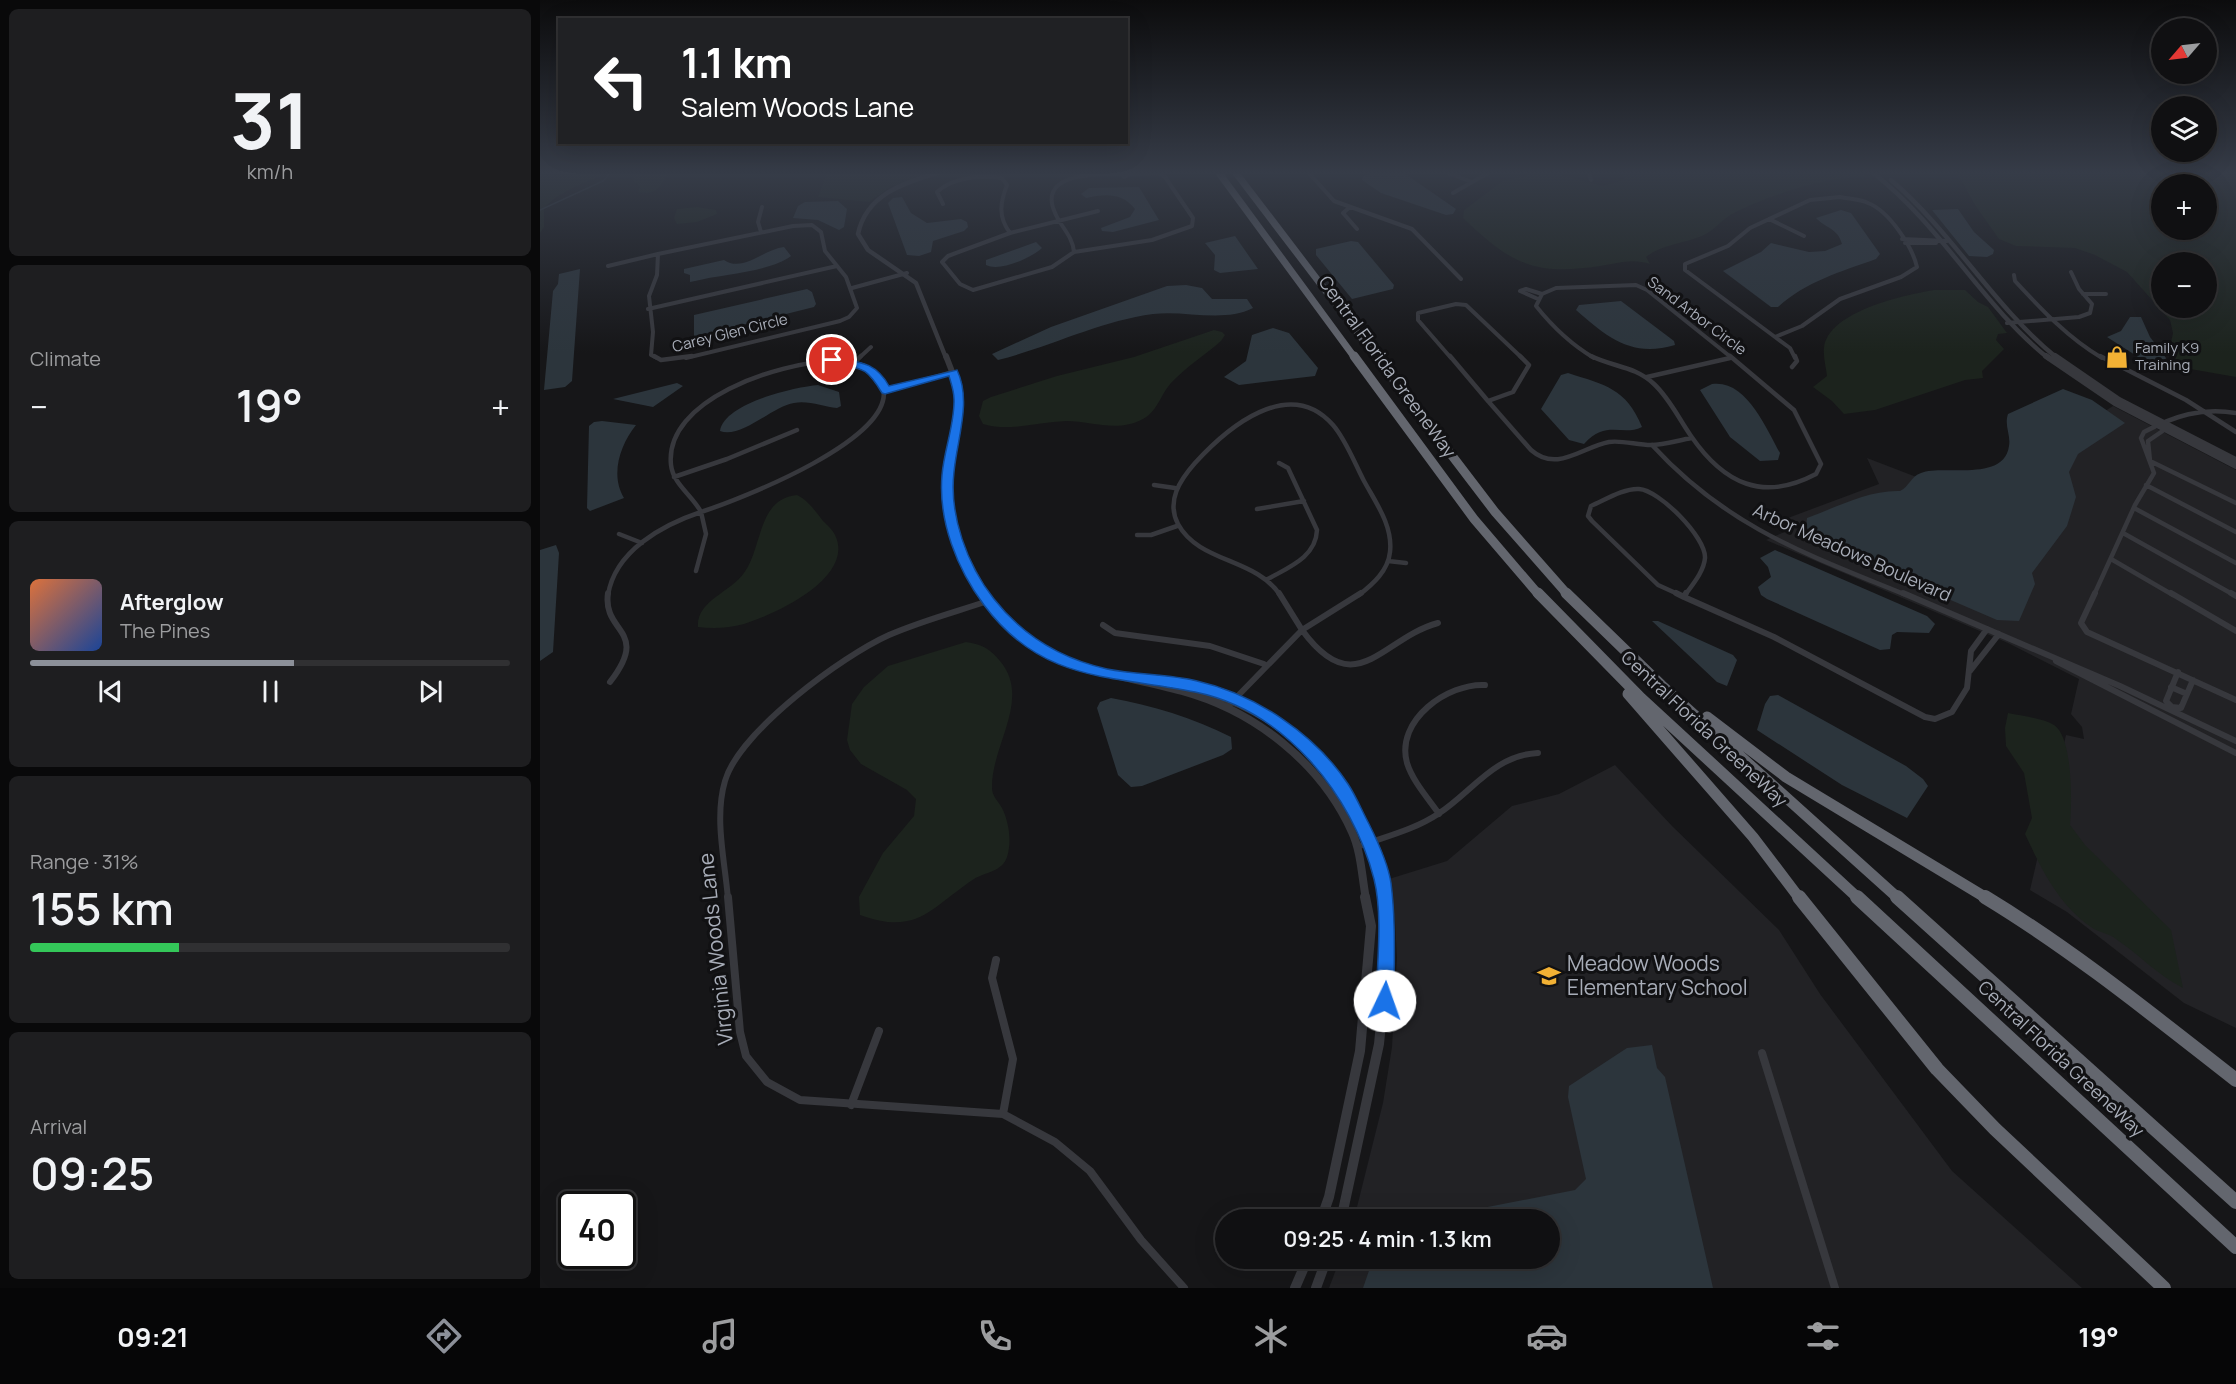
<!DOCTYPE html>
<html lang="en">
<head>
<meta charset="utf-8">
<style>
	body { margin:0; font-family:Manrope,sans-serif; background:#1e1e20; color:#f1f3f6; height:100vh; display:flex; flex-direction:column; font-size:22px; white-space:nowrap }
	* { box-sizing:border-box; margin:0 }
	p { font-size:20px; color:#9c9d9f }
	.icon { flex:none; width:33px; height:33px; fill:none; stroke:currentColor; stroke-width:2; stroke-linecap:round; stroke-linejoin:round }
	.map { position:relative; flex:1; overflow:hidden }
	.panel { display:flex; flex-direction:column; gap:9px; padding:9px; background:#09090a; width:540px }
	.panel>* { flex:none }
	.top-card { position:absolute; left:18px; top:18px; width:570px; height:126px; border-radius:0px; box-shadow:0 6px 24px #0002,0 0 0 2px #303032; background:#202124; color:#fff; overflow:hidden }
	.needle { width:39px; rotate:242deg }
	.tools { position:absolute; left:1611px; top:18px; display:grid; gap:12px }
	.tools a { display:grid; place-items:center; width:66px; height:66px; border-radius:50%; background:#101012; box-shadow:0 6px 24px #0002,0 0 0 2px #303032; font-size:30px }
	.speed { position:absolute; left:18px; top:1191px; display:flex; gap:12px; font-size:30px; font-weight:700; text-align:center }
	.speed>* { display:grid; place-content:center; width:78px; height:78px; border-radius:50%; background:#101012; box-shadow:0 6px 24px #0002,0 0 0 2px #303032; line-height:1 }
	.speed .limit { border:3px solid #111; border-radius:9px; background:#fff; color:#111 }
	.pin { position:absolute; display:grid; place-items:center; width:51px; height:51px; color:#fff; margin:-26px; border:3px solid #fff; border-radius:50%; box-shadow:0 2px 6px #0007 }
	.me { position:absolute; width:66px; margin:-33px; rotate:3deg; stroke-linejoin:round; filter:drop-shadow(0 0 4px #0008) }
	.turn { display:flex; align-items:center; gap:21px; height:126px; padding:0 24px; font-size:27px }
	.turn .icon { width:78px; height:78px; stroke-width:2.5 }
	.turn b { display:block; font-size:42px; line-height:51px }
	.big { font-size:45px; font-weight:600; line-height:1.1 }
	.panel .card { flex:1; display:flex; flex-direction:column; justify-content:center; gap:9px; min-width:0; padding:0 21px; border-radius:9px; background:#1e1e20 }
	.panel .dial { align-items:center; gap:0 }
	.dial b { font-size:78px; line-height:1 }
	.song { display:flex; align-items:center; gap:18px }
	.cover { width:72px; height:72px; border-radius:9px; background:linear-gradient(135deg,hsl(20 70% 55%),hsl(220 70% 35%)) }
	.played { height:6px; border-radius:3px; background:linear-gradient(90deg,#8c9099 55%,#303032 55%) }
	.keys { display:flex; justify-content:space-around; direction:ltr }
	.heat { display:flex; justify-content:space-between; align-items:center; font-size:33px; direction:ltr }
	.charge { height:9px; border-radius:4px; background:linear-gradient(90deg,#34c759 31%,#303032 0) }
	.trip { position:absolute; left:675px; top:1209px; width:345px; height:60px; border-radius:30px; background:#101012; box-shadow:0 6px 24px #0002,0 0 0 2px #303032; font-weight:600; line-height:60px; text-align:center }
	.menu { display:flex; height:96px; justify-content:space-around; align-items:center; background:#060607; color:#9c9d9f }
	.menu .icon { width:42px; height:42px }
	.menu .selected { color:#8c9099 }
	.menu b { font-size:27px; color:#f1f3f6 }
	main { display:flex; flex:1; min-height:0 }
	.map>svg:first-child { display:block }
	.built { fill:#222225 }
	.green { fill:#1c231d; fill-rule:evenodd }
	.water { fill:#2c353c }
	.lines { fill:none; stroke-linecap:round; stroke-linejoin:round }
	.stream { stroke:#2c353c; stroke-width:1.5 }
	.minor-far3 { stroke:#37383d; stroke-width:4 }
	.minor-far2 { stroke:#37383d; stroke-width:4.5 }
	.minor-far1 { stroke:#37383d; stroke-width:6 }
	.minor { stroke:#37383d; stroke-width:8 }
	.tertiary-far3 { stroke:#37383d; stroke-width:4.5 }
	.tertiary-far2 { stroke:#37383d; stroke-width:6 }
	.tertiary-far1 { stroke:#37383d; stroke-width:8 }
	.tertiary { stroke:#37383d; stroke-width:10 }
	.motorway-far3 { stroke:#63666e; stroke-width:7 }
	.motorway-far2 { stroke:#63666e; stroke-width:9 }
	.motorway-far1 { stroke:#63666e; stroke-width:11 }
	.motorway { stroke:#63666e; stroke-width:14 }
	.route { fill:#1a73e8; stroke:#114b97; stroke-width:1.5 }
	.labels { text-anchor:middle; stroke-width:6; stroke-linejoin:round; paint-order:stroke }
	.far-street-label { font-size:15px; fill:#a8adb8; stroke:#111113 }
	.far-poi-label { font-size:15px; fill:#a8adb8; stroke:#111113; text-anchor:start }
	.street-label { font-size:18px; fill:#a8adb8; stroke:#111113 }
	.near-street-label { font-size:21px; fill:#a8adb8; stroke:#111113 }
	.near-poi-label { font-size:21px; fill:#a8adb8; stroke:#111113; text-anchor:start }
</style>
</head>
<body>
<main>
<section class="panel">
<div class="card dial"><b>31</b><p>km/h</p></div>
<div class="card"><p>Climate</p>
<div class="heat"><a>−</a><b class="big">19°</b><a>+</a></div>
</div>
<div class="card">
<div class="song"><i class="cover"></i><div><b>Afterglow</b><p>The Pines</p></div></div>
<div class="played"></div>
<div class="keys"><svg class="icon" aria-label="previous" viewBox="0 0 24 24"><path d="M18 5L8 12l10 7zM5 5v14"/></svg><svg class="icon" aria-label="pause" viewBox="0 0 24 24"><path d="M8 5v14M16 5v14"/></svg><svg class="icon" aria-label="next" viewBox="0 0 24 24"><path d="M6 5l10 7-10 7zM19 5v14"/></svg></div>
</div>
<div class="card"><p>Range · 31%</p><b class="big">155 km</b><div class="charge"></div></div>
<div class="card"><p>Arrival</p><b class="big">09:25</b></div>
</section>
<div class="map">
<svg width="1696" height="1288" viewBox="0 0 1696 1288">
	<rect width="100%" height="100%" fill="#161618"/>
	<path class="built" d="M1573,406L1696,470V1028L1644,1003L1527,912L1490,890L1526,735L1544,739L1542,727L1531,714L1539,679L1468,643L1226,540L1247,531L1237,522L1339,484L1327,458L1431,498Z
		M1075,765L1132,826L1239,930L1280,994L1412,1171L1542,1288H789L800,1259L1010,1258V1220L814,1219L843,1103L852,1047L857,958L855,921L849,879L907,861L972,806L1019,794Z"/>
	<path class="green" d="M0,173H67C45,183 21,190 4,208V227L0,233Z
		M93,173H131C120,180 122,197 98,192L100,186L94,182Z
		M287,173H386L349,188L329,202L278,197Z
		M995,173H1014L1063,186L1084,180L1080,173H1321L1329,178C1291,174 1226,196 1192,214C1181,220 1174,231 1162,236C1143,244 1122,244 1106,257L1110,264C1093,258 1078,263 1060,266C993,276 970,263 923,218L924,210L963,181Z
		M1417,173H1696V377L1639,367L1630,347L1633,333L1630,320L1587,272L1555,255L1535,248L1476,246L1459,239L1435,205ZM1622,184H1666V230H1622ZM1622,262H1666V308H1622Z
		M157,207L176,210L177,214L157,222L137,224L134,218L137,209Z
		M1394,290H1425L1438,302L1448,307L1467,333L1458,334L1456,340L1464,349L1442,371L1443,378L1425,380L1335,410L1304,414L1292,401L1273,387L1287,376C1286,367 1283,357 1284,348C1288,311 1365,295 1394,290Z
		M674,330L682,332L685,335L681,341C665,355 646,367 631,383C621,394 617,412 603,419C577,433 552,421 526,421C498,422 470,432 443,424L439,416L443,401L451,397L517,376L594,357Z
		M257,495C269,501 275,511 283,521C287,525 293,530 295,535C316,578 233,615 204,624C189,628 174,629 158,627C156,601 191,592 204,573C223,547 217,499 257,495Z
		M426,642C442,644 450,649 460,661C492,699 451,745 452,788C452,796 458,801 462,808C469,822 472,842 467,857C462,872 445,872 434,879C390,908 378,936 320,915L319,897L343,853L374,816L376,799L367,790L321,764L310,750L307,740L312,704L324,687L348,666Z
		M1468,713C1482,716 1502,718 1514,725C1533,737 1532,804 1530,825L1545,845L1631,930L1643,988C1616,974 1601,956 1576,939C1569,933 1559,933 1551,927C1518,904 1502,870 1485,834L1492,818L1484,773L1466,746L1465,728Z"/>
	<path class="water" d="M836,173H864L916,209L913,214L906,215L841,193L822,180L823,176Z
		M599,187L619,220L573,232L562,231L561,228L590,217L595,209C582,192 564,194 546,198L541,194L549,188Z
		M362,197L371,213L387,223L421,219L427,222L428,227L424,231L393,241L391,252L379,256L367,255L348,203L353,198Z
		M298,201L307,209L304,227L299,230L278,220L253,218L258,206L265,202Z
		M1418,209L1434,232L1454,250L1453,254L1447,257L1429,256L1392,210Z
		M1301,210L1311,213L1340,254L1336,259C1300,272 1267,281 1238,307H1231L1183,271L1221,252L1231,243L1269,252L1285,251L1302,244C1298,228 1285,228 1276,218Z
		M695,236L718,269L680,273L674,270L675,255L665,243Z
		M811,241L818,242L854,285L853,289L812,299L776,255V249Z
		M496,242L502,248C491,258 460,272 446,265V260Z
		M244,247L251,256C230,272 181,274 155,281L150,282V275L144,273V269L184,260C203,273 224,249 244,247Z
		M40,269L32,381L25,387L4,390L13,291L18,284L19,274Z
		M646,285L662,288L672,299H707L713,308C683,323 646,310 613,314C560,321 510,347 458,360L452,354L511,327L627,286Z
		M267,289L272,292L276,304L274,307L154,337V315Z
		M1081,301L1134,341L1135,345C1091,358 1067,337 1036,310L1039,305Z
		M1590,317H1601L1610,337L1626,358L1623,364L1606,362L1567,337L1581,331Z
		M733,328L749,333L778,368L775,376L699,385L684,377L706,361L712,335Z
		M1028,373C1065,385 1086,388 1102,427C1082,437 1067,419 1044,444L1029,440L1001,409L1021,375Z
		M137,383L143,386L113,407L73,399Z
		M1172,384C1206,379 1226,428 1240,453L1238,460L1220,461L1190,437L1160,390Z
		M278,385L299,392L301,406L297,408C284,407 268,400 254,403C233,406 201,439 180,431C184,403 255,387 278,385Z
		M1523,389L1552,400L1585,423L1538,454L1529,472L1536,497L1527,526L1492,573L1495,584L1479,621L1457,620L1311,557L1276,538L1266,527L1267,518C1297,507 1328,490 1360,491C1369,487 1371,476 1381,473C1402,464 1464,483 1469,446C1471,435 1464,426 1468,414Z
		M62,421L96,425C80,445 70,475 84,498L50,511L47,508L49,426L54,422Z
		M16,545L19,553L13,652L0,661V550Z
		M1235,550L1387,616L1395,624L1389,633L1357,632L1352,635L1350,649L1340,650L1227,599L1221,595L1218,587L1231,577L1228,567L1220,558Z
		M1112,621H1118L1193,655L1197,660L1187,686L1177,682Z
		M1238,695L1366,766L1383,779L1388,786L1367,818L1302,785L1217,730L1225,704L1230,696Z
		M571,698C611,705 654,718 691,737L692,749L683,755L602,786L591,787L578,775L557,708L560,702Z
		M1112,1045L1117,1068L1125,1077L1173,1288H823L833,1259L1010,1258V1220L886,1219L1035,1190L1046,1179L1028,1097L1029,1086L1087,1048Z"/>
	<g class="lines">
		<path class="stream" d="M0,210L63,181L70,173"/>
		<path class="minor-far3" d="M579,173L584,177L593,173
			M769,173L794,201L872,229L921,279
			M908,173L932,182
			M1049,173L1051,180
			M578,174C555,174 495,173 516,215C522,228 533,237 534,252L612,240L652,226L653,218L625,177L618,173L593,174
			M913,193L948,173
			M1300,197C1309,199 1320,199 1328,203C1349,211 1372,246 1377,267L1361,277L1300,299L1262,326L1235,337L1145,270V264L1188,246L1210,228L1270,200Z
			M403,204L397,192C414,176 440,176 462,178L467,185C460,203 458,217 470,233
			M810,207L803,213L817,229
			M1229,219L1264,236
			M221,232L218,222L222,207
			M1362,239L1407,241
			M1365,243H1396
			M534,252L512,267L433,290L420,284L402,262L408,256L470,233L558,211
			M118,254L253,226L272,225L281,232L285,251L306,277L317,308L309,317L300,321L146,358
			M68,266L118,254
			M1474,275L1475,281C1502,310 1528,338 1562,358
			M312,288L367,273
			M1543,294H1566
			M998,299L980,291L986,289L1002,294
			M108,309L297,266
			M1467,323L1539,317L1550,313L1552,304L1539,289L1531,272
			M1235,337L1250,348L1255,358
			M117,358L111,355L113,332L109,296L117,275L118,254
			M319,358L331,347
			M911,358L878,320V313L916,304L926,305L982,358
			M1054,358C1032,345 1012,326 996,306L1002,294L1016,288L1096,285L1107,290L1192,358"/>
		<path class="minor-far2" d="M114,356L121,360L152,356
			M910,356L948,401
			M1051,356C1073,367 1095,366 1114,384C1130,399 1139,419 1151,436C1184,484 1223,502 1276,474L1281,464L1254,410L1190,356
			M1560,356L1646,400L1696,432
			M291,361C310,361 334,363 342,384C363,437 198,500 161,512C153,496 133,484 131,465C124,399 239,363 291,361Z
			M314,363L321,356
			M1252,367L1257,361L1255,356
			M1107,377L1190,358
			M345,391L413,372
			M948,401L991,450C1017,473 1042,447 1069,442C1082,440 1097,445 1111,445C1124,445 1139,440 1152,438
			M948,401L973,392L989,365L980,356
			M1112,445C1187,527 1266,554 1366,595
			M1610,461L1696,503
			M1610,461L1608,441L1624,430V426
			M134,477L187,459L257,430
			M614,485L635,488
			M1606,485L1696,532
			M1594,508L1696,563
			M717,509L764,501
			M1583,533L1694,595
			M79,534L102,543
			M597,535H611L637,526
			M1571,559L1633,595
			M848,561L866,563
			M156,571L166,534L161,512
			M728,579C749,567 776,557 777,530L748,468L739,463
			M68,595C75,551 122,525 161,512
			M740,595C716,558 659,563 638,524C626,501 640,480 655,463C687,428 749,375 793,425C806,440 815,464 824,481C836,503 853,526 850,552C848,571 833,584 819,595
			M1140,595L1118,585L1052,521L1048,516L1051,506C1065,500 1084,488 1099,489C1119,490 1166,537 1165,558C1164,571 1153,584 1145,595
			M1554,595L1595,505L1614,473L1601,438L1604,432C1634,416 1662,407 1696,413"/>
		<path class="minor-far1" d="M68,593C62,634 111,629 70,682
			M739,593L762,630
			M1136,593L1144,597
			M1363,593L1580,686L1696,741
			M1555,593L1541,623L1547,632L1696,700
			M1631,593L1696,631
			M1691,593L1696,596
			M1144,597L1234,637L1385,717L1395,719L1412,712L1427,688L1431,651L1447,629
			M1144,597L1146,593
			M563,625L575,633L670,646L724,664
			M762,630C816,704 842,638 898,623
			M762,630L821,593
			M1516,661L1696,753
			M1430,671L1459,634
			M1638,672L1626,701L1632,707L1641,708L1653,680
			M1631,687L1647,694
			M687,707L762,630
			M899,814C888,798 873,782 867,763C855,720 908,683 945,685
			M817,847C844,837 874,830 898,814C932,792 954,755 998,753
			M188,899C185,861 174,818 185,781C199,732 302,656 349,635C381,621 415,612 448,601"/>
		<path class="minor" d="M188,897L200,1032L206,1056L227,1082L260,1100L463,1114L515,1142L550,1171L601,1240L644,1288
			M456,960L452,978L473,1059L463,1114
			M1222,1053L1295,1288
			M311,1105L339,1031"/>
		<path class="tertiary-far3" d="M397,173C363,183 326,195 318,234L328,250L376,283L406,358
			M1333,173C1401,225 1441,304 1508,358
			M1351,180C1413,233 1453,306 1517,358"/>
		<path class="tertiary-far2" d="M406,356L418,387V418L406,495L412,531L446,595
			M1506,356L1575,403L1696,466
			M1515,356L1579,400L1696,460"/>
		<path class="tertiary-far1" d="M445,593C493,671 563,669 642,691C715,711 781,763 812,832C821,851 822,878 826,899
			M600,677C696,690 771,729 817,817C831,844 842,869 845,899"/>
		<path class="tertiary" d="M781,1220L789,1197L820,1051L831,926L825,897
			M801,1220L839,1044L847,963L844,897
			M755,1288L768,1258
			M776,1288L787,1258"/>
		<path class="motorway-far3" d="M679,173L815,358
			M696,173L837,358"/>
		<path class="motorway-far2" d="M814,356L934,519L999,595
			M836,356L955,512L1028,595"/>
		<path class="motorway-far1" d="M998,593L1101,698L1319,899
			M1026,593L1121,685L1359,899
			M1088,694L1213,837L1260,899
			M1167,717L1246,777L1448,899"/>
		<path class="motorway" d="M1259,897L1397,1069L1455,1129L1624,1288
			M1317,897L1696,1247
			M1357,897L1696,1202
			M1445,897C1534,951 1614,1016 1696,1080"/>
	</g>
	<linearGradient id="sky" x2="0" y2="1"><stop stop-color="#0c0c0d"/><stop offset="0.49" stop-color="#363c48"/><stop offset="1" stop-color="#363c48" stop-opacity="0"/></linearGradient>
	<rect width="1696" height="353" fill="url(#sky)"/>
	<path class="route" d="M292,357C318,362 335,361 349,386L417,370C432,401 417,439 414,472C409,515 427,565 454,599C483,636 522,659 567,669C597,675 628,674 657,681C715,694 775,734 808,784C816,796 822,811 829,824C838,842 848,863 851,883C856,922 854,962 854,1001L851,1007L845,1010L838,1007L836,1001C837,964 843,915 834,879C812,794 744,710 655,692C571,675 502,683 444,605C417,569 398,521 402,475C404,450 415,423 414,399C414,391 411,383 409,376L345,394L342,393C324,363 321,370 288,362L287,360Z"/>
	<defs>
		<g id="shop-bare" transform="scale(1.8)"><path d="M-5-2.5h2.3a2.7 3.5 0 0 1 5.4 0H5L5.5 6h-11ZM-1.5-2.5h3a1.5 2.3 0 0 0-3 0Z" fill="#f2b134" stroke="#111113" stroke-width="2.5" paint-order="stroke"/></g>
		<g id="school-bare" transform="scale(1.8)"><path d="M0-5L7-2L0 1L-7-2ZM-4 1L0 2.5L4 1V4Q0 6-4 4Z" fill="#f2b134" stroke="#111113" stroke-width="2.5" paint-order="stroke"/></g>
	</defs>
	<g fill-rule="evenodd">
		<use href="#shop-bare" x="1577" y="357"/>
		<use href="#school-bare" x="1009" y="976"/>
	</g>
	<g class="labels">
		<g class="far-street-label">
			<text transform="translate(1157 316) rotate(37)" y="5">Sand Arbor Circle</text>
			<text transform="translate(190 333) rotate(-14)" y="5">Carey Glen Circle</text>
		</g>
		<g class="far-poi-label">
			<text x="1595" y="353">Family K9<tspan x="1595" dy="17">Training</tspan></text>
		</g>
		<g class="street-label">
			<text transform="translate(847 367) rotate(54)" y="6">Central Florida GreeneWay</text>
			<text transform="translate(1312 553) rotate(24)" y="6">Arbor Meadows Boulevard</text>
			<text transform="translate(1164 729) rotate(43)" y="6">Central Florida GreeneWay</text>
			<text transform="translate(1521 1059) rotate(43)" y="6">Central Florida GreeneWay</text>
		</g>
		<g class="near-street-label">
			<text transform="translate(176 949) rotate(-96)" y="7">Virginia Woods Lane</text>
		</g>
		<g class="near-poi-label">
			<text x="1027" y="971">Meadow Woods<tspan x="1027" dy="24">Elementary School</tspan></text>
		</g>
	</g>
</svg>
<div class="tools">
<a><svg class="needle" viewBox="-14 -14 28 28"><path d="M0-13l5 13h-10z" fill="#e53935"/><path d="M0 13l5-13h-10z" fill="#9c9d9f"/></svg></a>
<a><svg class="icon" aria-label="layers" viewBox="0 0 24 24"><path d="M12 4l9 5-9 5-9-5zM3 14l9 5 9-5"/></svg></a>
<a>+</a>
<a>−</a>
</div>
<div class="speed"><div class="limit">40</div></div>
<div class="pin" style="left:292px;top:360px;background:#d93025"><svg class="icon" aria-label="arrive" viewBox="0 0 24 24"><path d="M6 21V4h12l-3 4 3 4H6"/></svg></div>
<svg class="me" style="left:845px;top:1001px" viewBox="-20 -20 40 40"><circle r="19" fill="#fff"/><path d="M0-13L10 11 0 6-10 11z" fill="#1a73e8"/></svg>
<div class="trip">09:25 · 4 min · 1.3 km</div>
<div class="top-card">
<div class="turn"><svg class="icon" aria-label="left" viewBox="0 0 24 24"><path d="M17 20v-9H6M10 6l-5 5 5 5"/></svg><div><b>1.1 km</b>Salem Woods Lane</div></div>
</div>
</div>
</main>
<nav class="menu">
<b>09:21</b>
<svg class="icon selected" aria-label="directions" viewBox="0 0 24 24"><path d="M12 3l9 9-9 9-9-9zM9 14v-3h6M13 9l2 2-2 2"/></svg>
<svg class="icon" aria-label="music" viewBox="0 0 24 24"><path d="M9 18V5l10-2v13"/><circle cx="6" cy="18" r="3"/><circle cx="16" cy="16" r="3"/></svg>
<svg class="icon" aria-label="phone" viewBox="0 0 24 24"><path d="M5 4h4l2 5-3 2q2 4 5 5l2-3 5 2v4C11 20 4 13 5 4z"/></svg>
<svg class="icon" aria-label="climate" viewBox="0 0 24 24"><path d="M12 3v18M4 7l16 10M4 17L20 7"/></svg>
<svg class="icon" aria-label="car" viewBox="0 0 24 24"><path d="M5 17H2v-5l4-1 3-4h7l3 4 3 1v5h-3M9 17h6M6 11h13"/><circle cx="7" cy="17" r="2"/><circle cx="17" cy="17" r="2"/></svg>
<svg class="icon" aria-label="filters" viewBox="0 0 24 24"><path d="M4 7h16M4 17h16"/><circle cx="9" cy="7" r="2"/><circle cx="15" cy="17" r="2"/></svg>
<b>19°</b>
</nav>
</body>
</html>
